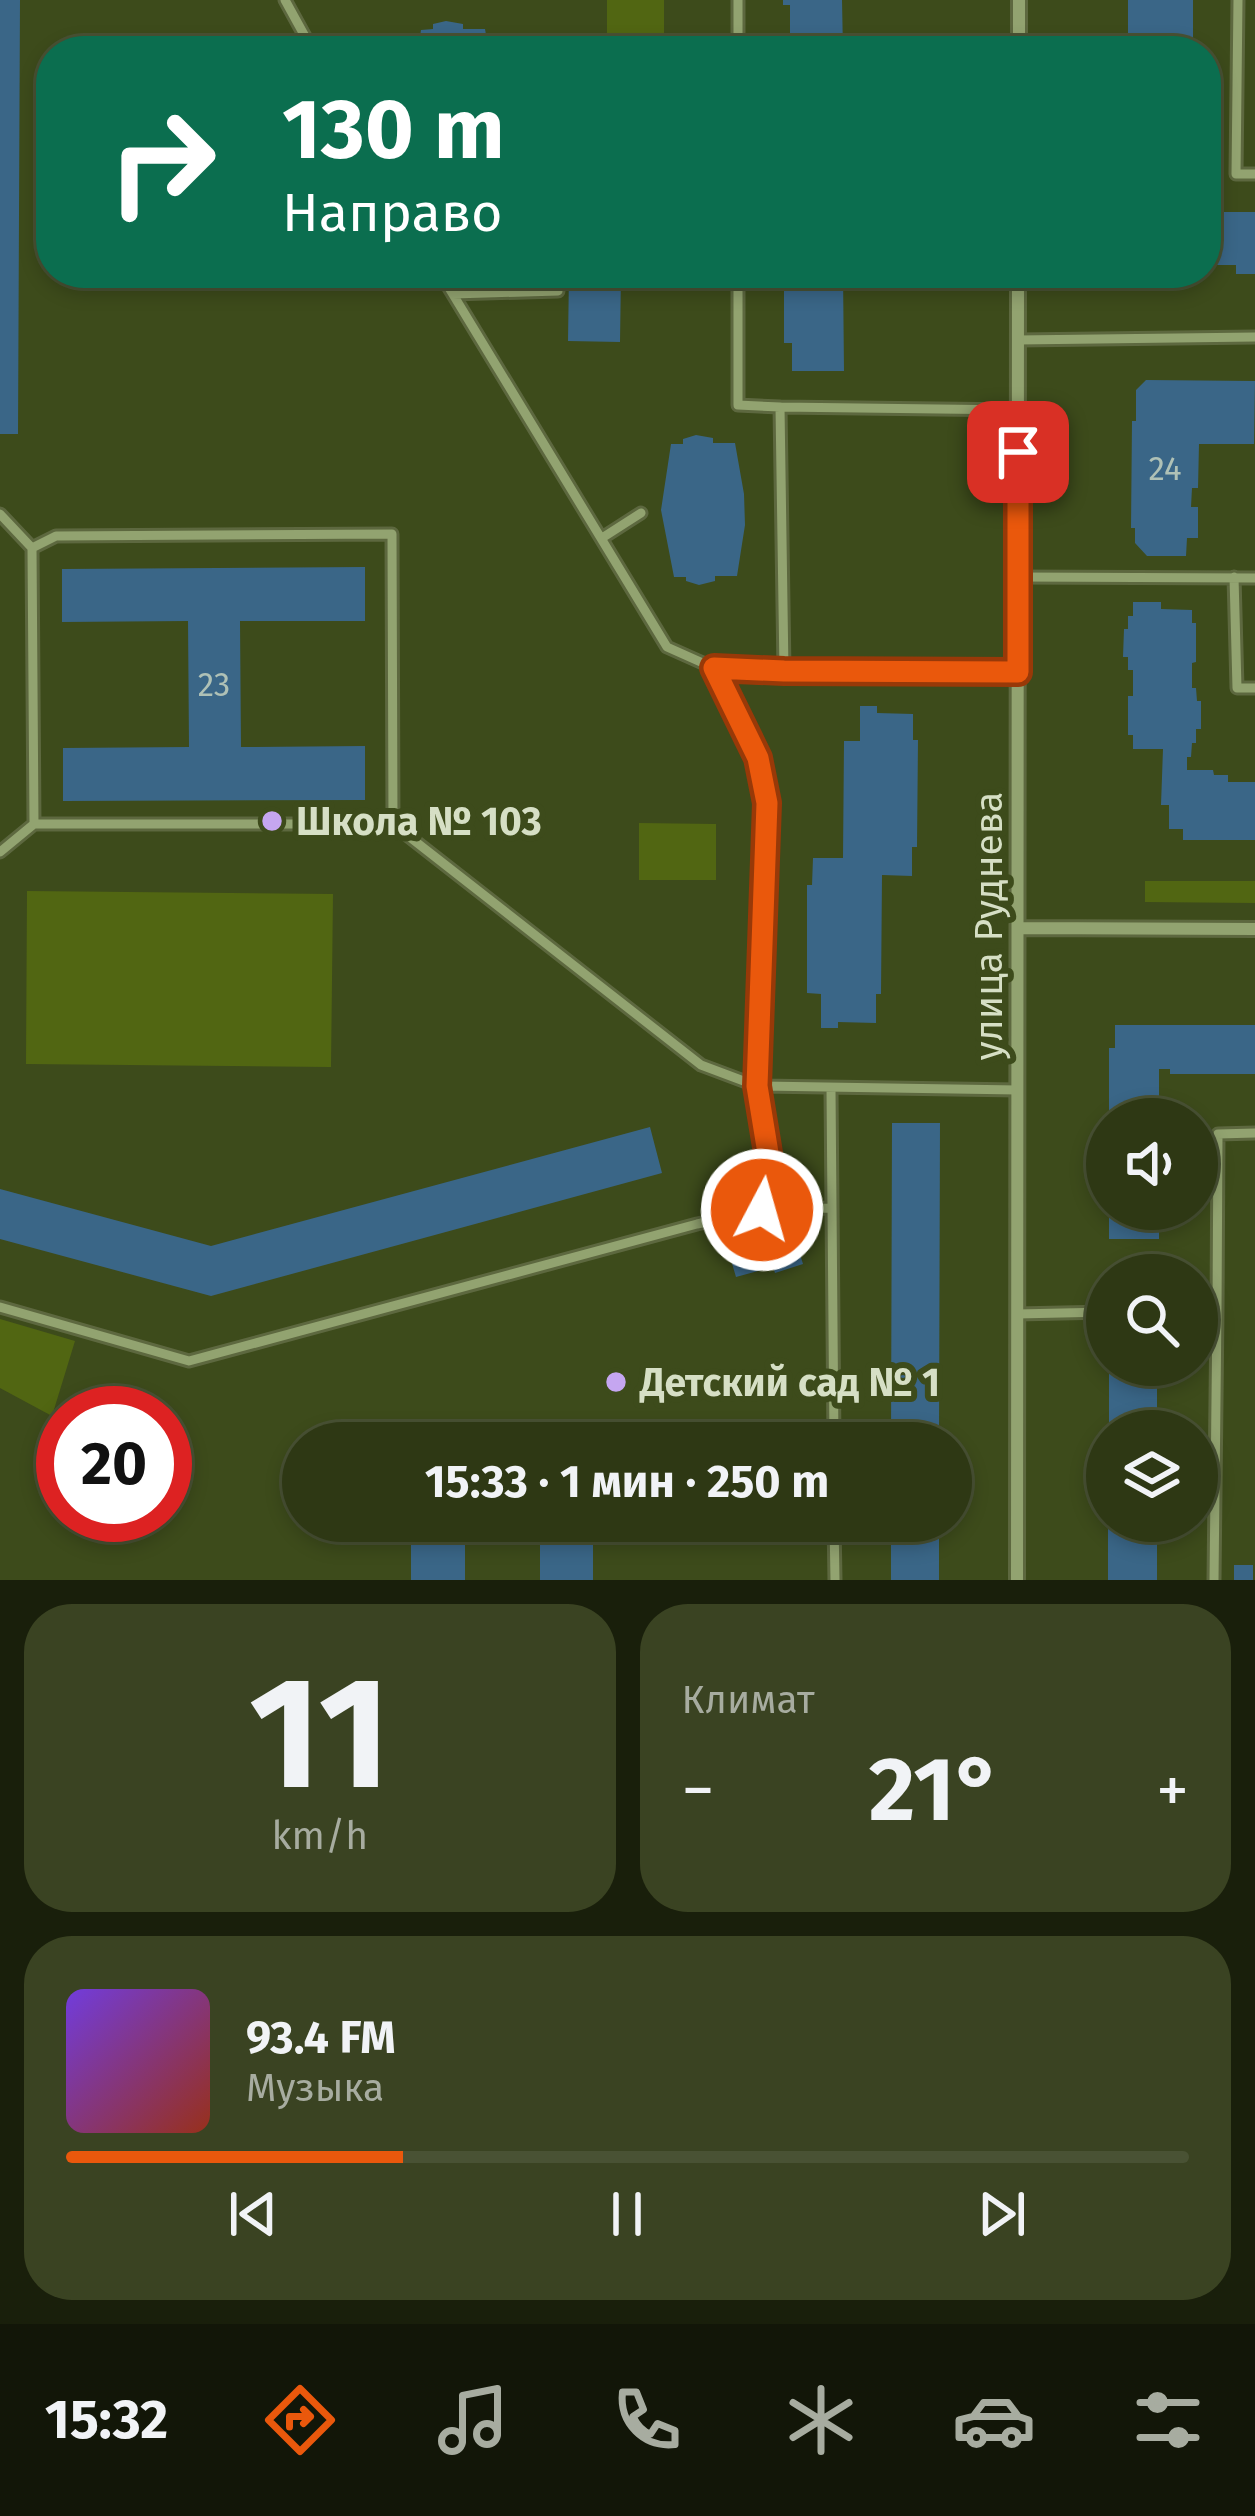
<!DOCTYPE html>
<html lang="ru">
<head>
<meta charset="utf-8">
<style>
	body { margin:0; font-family:"Fira Sans",sans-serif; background:#3a4322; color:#f1f3f6; height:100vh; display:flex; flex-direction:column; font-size:45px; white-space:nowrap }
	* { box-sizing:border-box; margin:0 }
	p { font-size:39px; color:#a7aca0 }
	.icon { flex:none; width:66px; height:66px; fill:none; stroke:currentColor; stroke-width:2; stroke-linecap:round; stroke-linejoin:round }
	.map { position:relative; height:1580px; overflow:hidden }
	.sheet { display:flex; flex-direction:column; gap:24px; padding:24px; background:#191f0b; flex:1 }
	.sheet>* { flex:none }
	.banner { position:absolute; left:36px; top:36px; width:1185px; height:252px; border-radius:48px; box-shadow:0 6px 18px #0003,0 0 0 3px #495234; background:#0b6e4f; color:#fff; overflow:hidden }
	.controls { position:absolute; left:1086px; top:1098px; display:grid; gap:24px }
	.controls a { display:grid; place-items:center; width:132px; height:132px; border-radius:50%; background:#2e3814; box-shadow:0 6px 18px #0003,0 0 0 3px #495234; font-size:60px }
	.speed { position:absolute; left:36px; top:1386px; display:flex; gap:24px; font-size:60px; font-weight:700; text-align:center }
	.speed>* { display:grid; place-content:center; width:156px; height:156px; border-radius:50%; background:#2e3814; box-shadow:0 6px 18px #0003,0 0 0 3px #495234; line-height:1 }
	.speed .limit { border:18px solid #d22; background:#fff; color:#111 }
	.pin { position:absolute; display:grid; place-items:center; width:102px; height:102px; color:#fff; margin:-51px; border-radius:24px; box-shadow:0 6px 18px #0006 }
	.me { position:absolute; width:132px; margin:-66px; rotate:6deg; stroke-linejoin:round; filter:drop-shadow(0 0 9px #0008) }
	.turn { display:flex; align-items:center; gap:42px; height:252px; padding:0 48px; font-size:54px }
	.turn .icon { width:156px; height:156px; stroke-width:2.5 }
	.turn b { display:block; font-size:84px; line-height:102px }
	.big { font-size:90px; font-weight:700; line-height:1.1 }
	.sheet .widget { flex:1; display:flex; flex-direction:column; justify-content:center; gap:18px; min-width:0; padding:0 42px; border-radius:48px; background:#3a4322 }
	.sheet .dial { align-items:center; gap:0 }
	.dial b { font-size:156px; line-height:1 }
	.song { display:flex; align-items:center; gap:36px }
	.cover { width:144px; height:144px; border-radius:18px; background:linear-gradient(135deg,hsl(260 70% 55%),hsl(10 70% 35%)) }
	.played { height:12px; border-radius:6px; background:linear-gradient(90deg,#ea580c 30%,#495234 30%) }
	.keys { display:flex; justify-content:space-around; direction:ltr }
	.heat { display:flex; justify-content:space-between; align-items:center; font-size:66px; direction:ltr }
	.sheet .tiles { flex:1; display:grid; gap:24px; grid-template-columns:1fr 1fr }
	.widget:last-child { grid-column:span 2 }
	.trip { position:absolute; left:282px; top:1422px; width:690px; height:120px; border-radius:60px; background:#2e3814; box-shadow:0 6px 18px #0003,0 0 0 3px #495234; font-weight:700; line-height:120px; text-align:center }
	.tabs { display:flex; height:192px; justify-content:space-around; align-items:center; background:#121608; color:#a7aca0 }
	.tabs .icon { width:84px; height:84px }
	.tabs .active { color:#ea580c }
	.tabs b { font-size:54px; color:#f1f3f6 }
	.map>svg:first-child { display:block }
	.green { fill:#516612 }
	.building { fill:#3a6687 }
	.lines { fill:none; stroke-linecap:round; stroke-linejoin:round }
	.service-casing { stroke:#5d683f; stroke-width:15 }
	.minor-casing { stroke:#5d683f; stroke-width:18 }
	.service { stroke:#92a370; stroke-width:9 }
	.minor { stroke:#92a370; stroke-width:12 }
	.route-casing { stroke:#983908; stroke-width:30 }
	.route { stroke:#ea580c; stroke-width:21 }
	.poi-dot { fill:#c5a6f0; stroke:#3d4b1b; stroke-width:4.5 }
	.labels { text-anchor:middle; stroke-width:12; stroke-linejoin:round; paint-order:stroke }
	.number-label { font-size:33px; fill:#afc1b6 }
	.poi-label { font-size:39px; font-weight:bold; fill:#d6dfc5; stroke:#3d4b1b; text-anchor:start }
	.street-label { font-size:39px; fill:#d6dfc5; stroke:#3d4b1b }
</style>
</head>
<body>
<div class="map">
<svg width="1255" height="1580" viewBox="0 0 1255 1580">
	<rect width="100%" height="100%" fill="#3d4b1b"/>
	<path class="green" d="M607,0H664V51H607Z
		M639,823L716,824V880H639Z
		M1145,881H1255V903L1145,902Z
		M27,891L333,894L331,1067L26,1064Z
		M0,1319L75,1341L52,1416L0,1388Z"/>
	<path class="building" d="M0,0H20L18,434H0Z
		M783,0H842L843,51H790V5H783Z
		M1128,0H1193V51H1128Z
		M446,21L463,24V29H485L489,51H418L421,30L433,29V24Z
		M1211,212H1255V274H1236V265H1206V216H1211Z
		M569,273H621L620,342L568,341Z
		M791,273H843L844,371H792V343H784V282H791Z
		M1146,380L1255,381L1254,444H1199L1198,488H1192L1191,507H1198V538H1187L1186,556H1147L1135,543V528H1131L1132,421H1136V390Z
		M696,435L713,438V443H735L744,494L745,525L737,576H715V581L699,585L686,581V577H674L661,510L671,444H683V439Z
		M365,567V621H240L241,747L365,746V800L63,801V748L189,747L188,621L62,622V569Z
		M1133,602H1161V609L1192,610V623H1196V662L1192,663V688H1196L1197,701H1201V729H1196V743H1192L1191,757H1187V770H1213L1214,775H1228V782H1255V840H1183V829H1169V805H1161L1163,749H1133V735H1128V696H1133V670H1128V657H1123L1124,629H1128V616H1133Z
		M860,706H877V713L913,714V740H918L917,847H912V876L882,875L881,994H876V1023L838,1022V1028H821V994L807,993V885H812L813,858H843L844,741H860Z
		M1115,1025H1255V1074H1170V1069H1159V1119H1109V1048H1115Z
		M892,1123H940L939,1443H891Z
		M650,1127L662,1173L211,1296L0,1239V1189L211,1246Z
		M1109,1209H1159V1239H1109Z
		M794,1235L803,1264L775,1273L766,1243Z
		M765,1251L769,1268L736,1277L731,1260Z
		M1109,1374H1157V1431H1109Z
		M891,1521H939V1580H891Z
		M1108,1521H1157V1580H1108Z
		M411,1543H465V1580H411Z
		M540,1543H593V1580H540Z
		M1234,1565H1253V1580H1234Z"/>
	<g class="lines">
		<g class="service-casing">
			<path id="service" d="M285,0L313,51
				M1238,0L1236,174H1255
				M738,51V0
				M440,273L667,647L714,668L784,671L1018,672
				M738,273V405L780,407L784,671
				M453,294L558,291
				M1018,340L1255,337
				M780,407L1018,410
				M0,514L32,548
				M602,538L641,513
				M1018,577L1255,578
				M1234,577L1237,688H1255
				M34,824L32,548L56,536L392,534L393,824
				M0,852L34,824H393L701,1065L757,1086L1018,1090
				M831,1089L834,1443
				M762,1210L832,1208
				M0,1307L189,1361L697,1224L762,1210L768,1153L757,1086L767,803L758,758L714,668
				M1217,1310L1218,1134L1255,1133
				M1197,1311L1217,1310L1214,1580
				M1017,1314L1107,1312
				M834,1521L835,1580"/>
		</g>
		<g class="minor-casing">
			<path id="minor" d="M1019,51V0
				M1018,928L1255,929
				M1017,1580L1018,273"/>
		</g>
		<use href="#service" class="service"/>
		<use href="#minor" class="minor"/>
	</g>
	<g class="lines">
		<g class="route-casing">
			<path id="route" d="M762,1210L768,1153L757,1086L767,803L758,758L714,668L784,671L1018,672V452"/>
		</g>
		<use href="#route" class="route"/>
	</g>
	<g class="poi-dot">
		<circle cx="272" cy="821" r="12"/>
		<circle cx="616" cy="1382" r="12"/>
	</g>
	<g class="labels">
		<g class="number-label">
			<text x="1165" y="480">24</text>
			<text x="214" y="696">23</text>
		</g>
		<g class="poi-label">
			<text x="296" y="835">Школа № 103</text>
			<text x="640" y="1396">Детский сад № 1</text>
		</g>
		<g class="street-label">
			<text transform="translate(988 926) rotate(-90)" y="14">улица Руднева</text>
		</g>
	</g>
</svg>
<div class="controls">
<a><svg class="icon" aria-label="sound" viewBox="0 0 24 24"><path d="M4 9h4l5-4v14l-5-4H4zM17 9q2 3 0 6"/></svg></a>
<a><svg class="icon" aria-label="search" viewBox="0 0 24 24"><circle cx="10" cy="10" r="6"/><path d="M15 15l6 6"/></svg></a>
<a><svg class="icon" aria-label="layers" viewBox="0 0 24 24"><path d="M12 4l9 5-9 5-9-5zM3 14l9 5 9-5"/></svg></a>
</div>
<div class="speed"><div class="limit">20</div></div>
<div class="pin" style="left:1018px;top:452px;background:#d93025"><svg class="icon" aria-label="arrive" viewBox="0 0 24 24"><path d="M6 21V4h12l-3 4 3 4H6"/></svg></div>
<svg class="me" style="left:762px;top:1210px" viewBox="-20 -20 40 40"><circle r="17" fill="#ea580c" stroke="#fff" stroke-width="3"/><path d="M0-11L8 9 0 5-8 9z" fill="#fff"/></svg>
<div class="trip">15:33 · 1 мин · 250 m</div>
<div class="banner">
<div class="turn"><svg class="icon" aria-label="right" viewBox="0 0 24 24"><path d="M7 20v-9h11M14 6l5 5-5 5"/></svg><div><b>130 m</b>Направо</div></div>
</div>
</div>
<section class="sheet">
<div class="tiles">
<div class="widget dial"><b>11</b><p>km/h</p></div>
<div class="widget"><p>Климат</p>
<div class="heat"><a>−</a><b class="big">21°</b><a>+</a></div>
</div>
<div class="widget">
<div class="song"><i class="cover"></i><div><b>93.4 FM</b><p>Музыка</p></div></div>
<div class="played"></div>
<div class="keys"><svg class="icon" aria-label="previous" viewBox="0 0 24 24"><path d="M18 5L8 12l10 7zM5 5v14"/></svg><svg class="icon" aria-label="pause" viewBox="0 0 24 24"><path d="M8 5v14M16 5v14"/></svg><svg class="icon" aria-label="next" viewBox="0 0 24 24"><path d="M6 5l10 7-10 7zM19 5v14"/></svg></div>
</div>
</div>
</section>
<nav class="tabs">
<b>15:32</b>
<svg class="icon active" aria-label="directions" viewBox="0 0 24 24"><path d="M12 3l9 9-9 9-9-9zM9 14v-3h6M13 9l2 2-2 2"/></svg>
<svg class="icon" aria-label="music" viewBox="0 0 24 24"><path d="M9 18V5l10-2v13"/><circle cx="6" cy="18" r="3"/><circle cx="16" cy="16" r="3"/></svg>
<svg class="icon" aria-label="phone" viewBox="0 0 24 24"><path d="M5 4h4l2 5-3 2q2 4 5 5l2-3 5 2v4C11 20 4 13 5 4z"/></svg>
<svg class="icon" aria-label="climate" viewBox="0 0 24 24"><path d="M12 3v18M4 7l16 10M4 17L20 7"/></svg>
<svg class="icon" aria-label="car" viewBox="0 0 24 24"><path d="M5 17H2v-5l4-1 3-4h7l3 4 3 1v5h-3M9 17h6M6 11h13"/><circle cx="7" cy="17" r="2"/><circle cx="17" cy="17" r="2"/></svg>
<svg class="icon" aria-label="filters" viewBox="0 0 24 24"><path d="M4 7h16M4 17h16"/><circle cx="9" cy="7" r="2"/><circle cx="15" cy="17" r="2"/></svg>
</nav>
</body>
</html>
